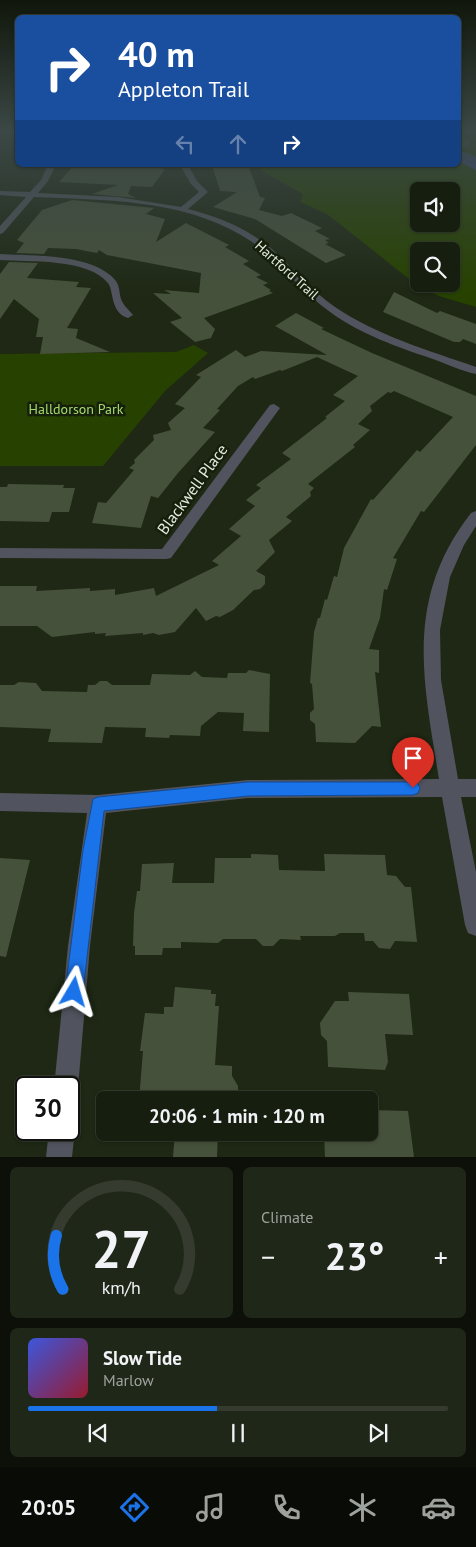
<!DOCTYPE html>
<html lang="en">
<head>
<meta charset="utf-8">
<style>
	body { margin:0; font-family:"PT Sans",sans-serif; background:#1f2718; color:#f1f3f6; height:100vh; display:flex; flex-direction:column; font-size:19px; white-space:nowrap }
	* { box-sizing:border-box; margin:0 }
	p { font-size:16px; color:#9ea29e }
	.icon { flex:none; width:28px; height:28px; fill:none; stroke:currentColor; stroke-width:2; stroke-linecap:round; stroke-linejoin:round }
	.map { position:relative; height:1157px; overflow:hidden }
	.details { display:flex; flex-direction:column; gap:10px; padding:10px; background:#0c1008; flex:1 }
	.details>* { flex:none }
	.banner { position:absolute; left:15px; top:15px; width:446px; height:152px; border-radius:8px; box-shadow:0 1px 4px #0004,0 0 0 1px #353c2f; background:#1a4fa0; color:#fff; overflow:hidden }
	.fabs { position:absolute; left:410px; top:182px; display:grid; gap:10px }
	.fabs a { display:grid; place-items:center; width:50px; height:50px; border-radius:8px; background:#161e0f; box-shadow:0 1px 4px #0004,0 0 0 1px #353c2f; font-size:25px }
	.speed { position:absolute; left:15px; top:1076px; display:flex; gap:10px; font-size:25px; font-weight:700; text-align:center }
	.speed>* { display:grid; place-content:center; width:65px; height:65px; border-radius:50%; background:#161e0f; box-shadow:0 1px 4px #0004,0 0 0 1px #353c2f; line-height:1 }
	.speed .limit { border:2px solid #111; border-radius:8px; background:#fff; color:#111 }
	.pin { position:absolute; display:grid; place-items:center; width:42px; height:42px; color:#fff; margin:-51px -21px; border-radius:50% 50% 50% 0; rotate:-45deg; box-shadow:0 0 5px #0007 }
	.pin .icon { rotate:45deg }
	.me { position:absolute; width:55px; margin:-28px; rotate:7deg; stroke-linejoin:round; filter:drop-shadow(0 0 4px #0008) }
	.turn { display:flex; align-items:center; gap:18px; height:105px; padding:0 20px; font-size:22px }
	.turn .icon { width:65px; height:65px; stroke-width:2.5 }
	.turn b { display:block; font-size:35px; line-height:42px }
	.lanes { display:flex; align-items:center; height:48px; padding:0 20px; background:#0003; justify-content:center; gap:25px; direction:ltr }
	.lanes .off { opacity:.35 }
	.big { font-size:38px; font-weight:800; line-height:1.1 }
	.details .card { flex:1; display:flex; flex-direction:column; justify-content:center; gap:8px; min-width:0; padding:0 18px; border-radius:8px; background:#1f2718 }
	.details .dial { align-items:center; gap:0 }
	.dial svg { height:130px; overflow:visible; fill:none; stroke:#353c2f; stroke-width:7; stroke-linecap:round; text-anchor:middle }
	.dial text { fill:#f1f3f6; stroke:none }
	.song { display:flex; align-items:center; gap:15px }
	.cover { width:60px; height:60px; border-radius:8px; background:linear-gradient(135deg,hsl(230 70% 55%),hsl(350 70% 35%)) }
	.played { height:5px; border-radius:2px; background:linear-gradient(90deg,#1a73e8 45%,#353c2f 45%) }
	.keys { display:flex; justify-content:space-around; direction:ltr }
	.heat { display:flex; justify-content:space-between; align-items:center; font-size:28px; direction:ltr }
	.details .tiles { flex:1; display:grid; gap:10px; grid-template-columns:1fr 1fr }
	.card:last-child { grid-column:span 2 }
	.trip { position:absolute; left:96px; top:1091px; width:282px; height:50px; border-radius:8px; background:#161e0f; box-shadow:0 1px 4px #0004,0 0 0 1px #353c2f; font-weight:800; line-height:50px; text-align:center }
	.tabs { display:flex; height:80px; justify-content:space-around; align-items:center; background:#090c06; color:#9ea29e }
	.tabs .icon { width:35px; height:35px }
	.tabs .active { color:#1a73e8 }
	.tabs b { font-size:22px; color:#f1f3f6 }
	.map>svg:first-child { display:block }
	.green { fill:#274200; fill-rule:evenodd }
	.lines { fill:none; stroke-linecap:round; stroke-linejoin:round }
	.river { fill:#3d4c97; fill-rule:evenodd }
	.building { fill:#46513b }
	.service { stroke:#51545e; stroke-width:9 }
	.minor { fill:#51545e; fill-rule:evenodd }
	.route { fill:#1a73e8; stroke:#114b97 }
	.labels { text-anchor:middle; stroke-width:5; stroke-linejoin:round; paint-order:stroke }
	.far-street-label { font-size:14px; fill:#e5ecdf; stroke:#151f0b }
	.far-park-label { font-size:14px; fill:#a5db6c; stroke:#151f0b }
	.street-label { font-size:16px; fill:#e5ecdf; stroke:#151f0b }
</style>
</head>
<body>
<div class="map">
<svg width="476" height="1157" viewBox="0 0 476 1157">
	<rect width="100%" height="100%" fill="#1e2814"/>
	<path class="green" d="M459,130H476V307L439,296L418,286L327,214L300,202L303,194L262,171L258,165H459ZM419,191H451V224H419ZM419,251H451V284H419Z
		M194,345L208,353L165,391L103,466H0V354L176,352Z"/>
	<g class="lines">
		<path class="river" d="M459,150L476,157V170L459,162Z"/>
	</g>
	<path class="building" d="M74,165H161L158,168L165,169L152,187L131,186L128,194L136,198L92,194L118,185L59,182Z
		M212,165H248L260,197L265,198L259,210L282,216L291,213L322,228L315,231L330,239L325,240L329,243L325,244L346,255L326,263L255,219L213,207L237,192L220,191Z
		M72,200L154,208L146,214L165,219L156,242L186,223L229,245L225,247L249,261L243,264L261,275L256,277L268,283L263,285L271,290L269,291L273,293L204,318L215,329L211,338L195,342L170,322L182,318L153,293L171,294L164,290L199,293L201,273L107,255L99,250L97,253L76,249L48,248L44,254L16,253L24,243L17,240L42,210Z
		M9,262L38,263L27,278L79,282L76,287L91,288L67,328L78,329L76,338L110,352L40,354L43,337H36L39,319L14,299L0,319V274Z
		M394,292L437,313L440,311L476,324V344L463,339L460,342H454L383,312Z
		M296,313L324,328L321,329L372,353L476,396V445L424,512L421,511L393,558L397,559L387,590L384,589L380,618L369,649L379,650V673L375,672L381,727L372,726L355,743L316,742L315,724L310,720V713L314,709L312,684L310,683L314,632L318,618H320L325,599L327,600L334,576L337,577L344,548L371,499L373,500L417,450L420,452L453,417L394,391L391,393L388,392L370,406L372,411L358,424L370,430L353,445L355,447L308,484L314,488L310,492L311,496L286,517L292,521L269,540L275,552L256,571L265,576V584L260,589L254,590L233,610L220,617L216,616L206,621L196,608L175,632L159,635L153,633L143,635V633L105,636L106,633L95,634V632L52,637L37,626H0V586H37L36,591L90,588V591L115,589V595L154,588L156,596L219,565L212,561L241,536L229,529L255,506L246,500L261,488L256,485L291,459L282,453L327,418L325,417L345,401L333,395L358,376L317,357L282,371L280,370L255,379L253,377L238,386L217,409L220,410L203,428L215,432L178,473L158,498L151,496L141,528L92,523L98,502L106,503L134,470L129,468L135,463L134,460L154,440L153,435L171,430L168,423L185,408L175,404L201,377L196,375L236,350L245,357L261,351L327,355L275,326Z
		M8,484L64,485L63,488H75L69,512H52L49,522L0,521V487H7Z
		M249,670L270,674L269,732L243,731L244,713L218,712L201,726L200,736L170,735L169,738L145,737L146,728L105,727L102,743L48,742L51,729L0,727V685H14L19,682L36,683L42,691L87,692L88,685H95L100,681H107L112,685H150L152,674L190,675L195,671L202,677L227,678L228,673H246Z
		M251,854L278,855L279,870L325,871L324,854L385,855L387,875L396,876L405,887H411L417,942L395,941L390,949L379,948L373,941H365L364,933H340L335,936H300L301,940L280,939L273,946H263L256,939H223L218,943L181,942V948H163L162,955H135V946H133L134,913L137,891H140L142,864L174,863L172,883H214L215,858H251Z
		M0,858L30,860L6,957L0,956Z
		M175,987L211,990V994H216L215,1006H219L215,1065L232,1066V1076L238,1086V1100H139L143,1051H140L145,1013L164,1014V1007H173Z
		M348,992L409,994L413,1035L385,1034L388,1062L385,1070L328,1067L327,1041L321,1035L320,1023L335,1001H349Z
		M370,1110L408,1111L414,1157H325L324,1132H370Z
		M175,1132H218L217,1157H173Z"/>
	<g class="lines">
		<path class="service" d="M459,143H465"/>
		<path class="minor" d="M48,165H56L48,181L38,193L118,197L181,207L199,192L191,184L180,165H188L197,181L208,192L188,209C220,217 248,229 273,250C294,269 312,291 335,307C378,336 428,350 476,367V374C461,371 447,364 433,359C391,345 349,330 315,300C290,279 270,251 241,235C180,199 103,200 34,197L3,233L0,234V226L26,197L0,195V191L30,192L41,180Z
			M0,254C32,256 94,253 116,281C120,287 119,293 121,299C123,305 129,310 133,315L128,318C110,313 114,291 108,283C88,258 29,262 0,260Z
			M274,404L280,408L171,558L166,559L0,558V548L162,549L270,405Z
			M476,511V526L464,545L450,577L440,630L441,680L458,779H476V797H461L476,872V936L468,933L465,925L442,797L248,798L106,813L90,946L78,1088L75,1097L69,1099V1088H54L68,946L87,813L0,811V793L98,795L248,780L439,779C423,680 404,599 471,513Z
			M69,1120L75,1130L72,1157H46L49,1130H69Z"/>
	</g>
	<linearGradient id="sky" x2="0" y2="1"><stop stop-color="#10160b"/><stop offset="0.45" stop-color="#3b4845"/><stop offset="1" stop-color="#3b4845" stop-opacity="0"/></linearGradient>
	<rect width="476" height="292" fill="url(#sky)"/>
	<path class="route" d="M248,782H413L418,784L420,788L418,793L413,795L248,796L104,811L83,992L80,998L74,1001L68,998L65,992L83,850L93,799L98,797Z"/>
	<g class="labels">
		<g class="far-street-label">
			<text transform="translate(287 270) rotate(42)" y="5">Hartford Trail</text>
		</g>
		<g class="far-park-label">
			<text x="76" y="414">Halldorson Park</text>
		</g>
		<g class="street-label">
			<text transform="translate(192 489) rotate(-54)" y="6">Blackwell Place</text>
		</g>
	</g>
</svg>
<div class="fabs">
<a><svg class="icon" aria-label="sound" viewBox="0 0 24 24"><path d="M4 9h4l5-4v14l-5-4H4zM17 9q2 3 0 6"/></svg></a>
<a><svg class="icon" aria-label="search" viewBox="0 0 24 24"><circle cx="10" cy="10" r="6"/><path d="M15 15l6 6"/></svg></a>
</div>
<div class="speed"><div class="limit">30</div></div>
<div class="pin" style="left:413px;top:788px;background:#d93025"><svg class="icon" aria-label="arrive" viewBox="0 0 24 24"><path d="M6 21V4h12l-3 4 3 4H6"/></svg></div>
<svg class="me" style="left:74px;top:992px" viewBox="-20 -20 40 40"><path d="M0-17L14 15 0 8-14 15z" fill="#1a73e8" stroke="#fff" stroke-width="4"/></svg>
<div class="trip">20:06 · 1 min · 120 m</div>
<div class="banner">
<div class="turn"><svg class="icon" aria-label="right" viewBox="0 0 24 24"><path d="M7 20v-9h11M14 6l5 5-5 5"/></svg><div><b>40 m</b>Appleton Trail</div></div>
<div class="lanes"><svg class="icon off" aria-label="left" viewBox="0 0 24 24"><path d="M17 20v-9H6M10 6l-5 5 5 5"/></svg><svg class="icon off" aria-label="ahead" viewBox="0 0 24 24"><path d="M12 20V5M6 11l6-6 6 6"/></svg><svg class="icon" aria-label="right" viewBox="0 0 24 24"><path d="M7 20v-9h11M14 6l5 5-5 5"/></svg></div>
</div>
</div>
<section class="details">
<div class="tiles">
<div class="card dial"><svg viewBox="0 0 100 80">
<path d="M14 69A42 42 0 1 1 86 69"/>
<path d="M14 69A42 42 0 0 1 10 36" stroke="#1a73e8"/>
<text x="50" y="56" font-size="32" font-weight="700">27</text>
<text x="50" y="72" font-size="11">km/h</text>
</svg></div>
<div class="card"><p>Climate</p>
<div class="heat"><a>−</a><b class="big">23°</b><a>+</a></div>
</div>
<div class="card">
<div class="song"><i class="cover"></i><div><b>Slow Tide</b><p>Marlow</p></div></div>
<div class="played"></div>
<div class="keys"><svg class="icon" aria-label="previous" viewBox="0 0 24 24"><path d="M18 5L8 12l10 7zM5 5v14"/></svg><svg class="icon" aria-label="pause" viewBox="0 0 24 24"><path d="M8 5v14M16 5v14"/></svg><svg class="icon" aria-label="next" viewBox="0 0 24 24"><path d="M6 5l10 7-10 7zM19 5v14"/></svg></div>
</div>
</div>
</section>
<nav class="tabs">
<b>20:05</b>
<svg class="icon active" aria-label="directions" viewBox="0 0 24 24"><path d="M12 3l9 9-9 9-9-9zM9 14v-3h6M13 9l2 2-2 2"/></svg>
<svg class="icon" aria-label="music" viewBox="0 0 24 24"><path d="M9 18V5l10-2v13"/><circle cx="6" cy="18" r="3"/><circle cx="16" cy="16" r="3"/></svg>
<svg class="icon" aria-label="phone" viewBox="0 0 24 24"><path d="M5 4h4l2 5-3 2q2 4 5 5l2-3 5 2v4C11 20 4 13 5 4z"/></svg>
<svg class="icon" aria-label="climate" viewBox="0 0 24 24"><path d="M12 3v18M4 7l16 10M4 17L20 7"/></svg>
<svg class="icon" aria-label="car" viewBox="0 0 24 24"><path d="M5 17H2v-5l4-1 3-4h7l3 4 3 1v5h-3M9 17h6M6 11h13"/><circle cx="7" cy="17" r="2"/><circle cx="17" cy="17" r="2"/></svg>
</nav>
</body>
</html>
